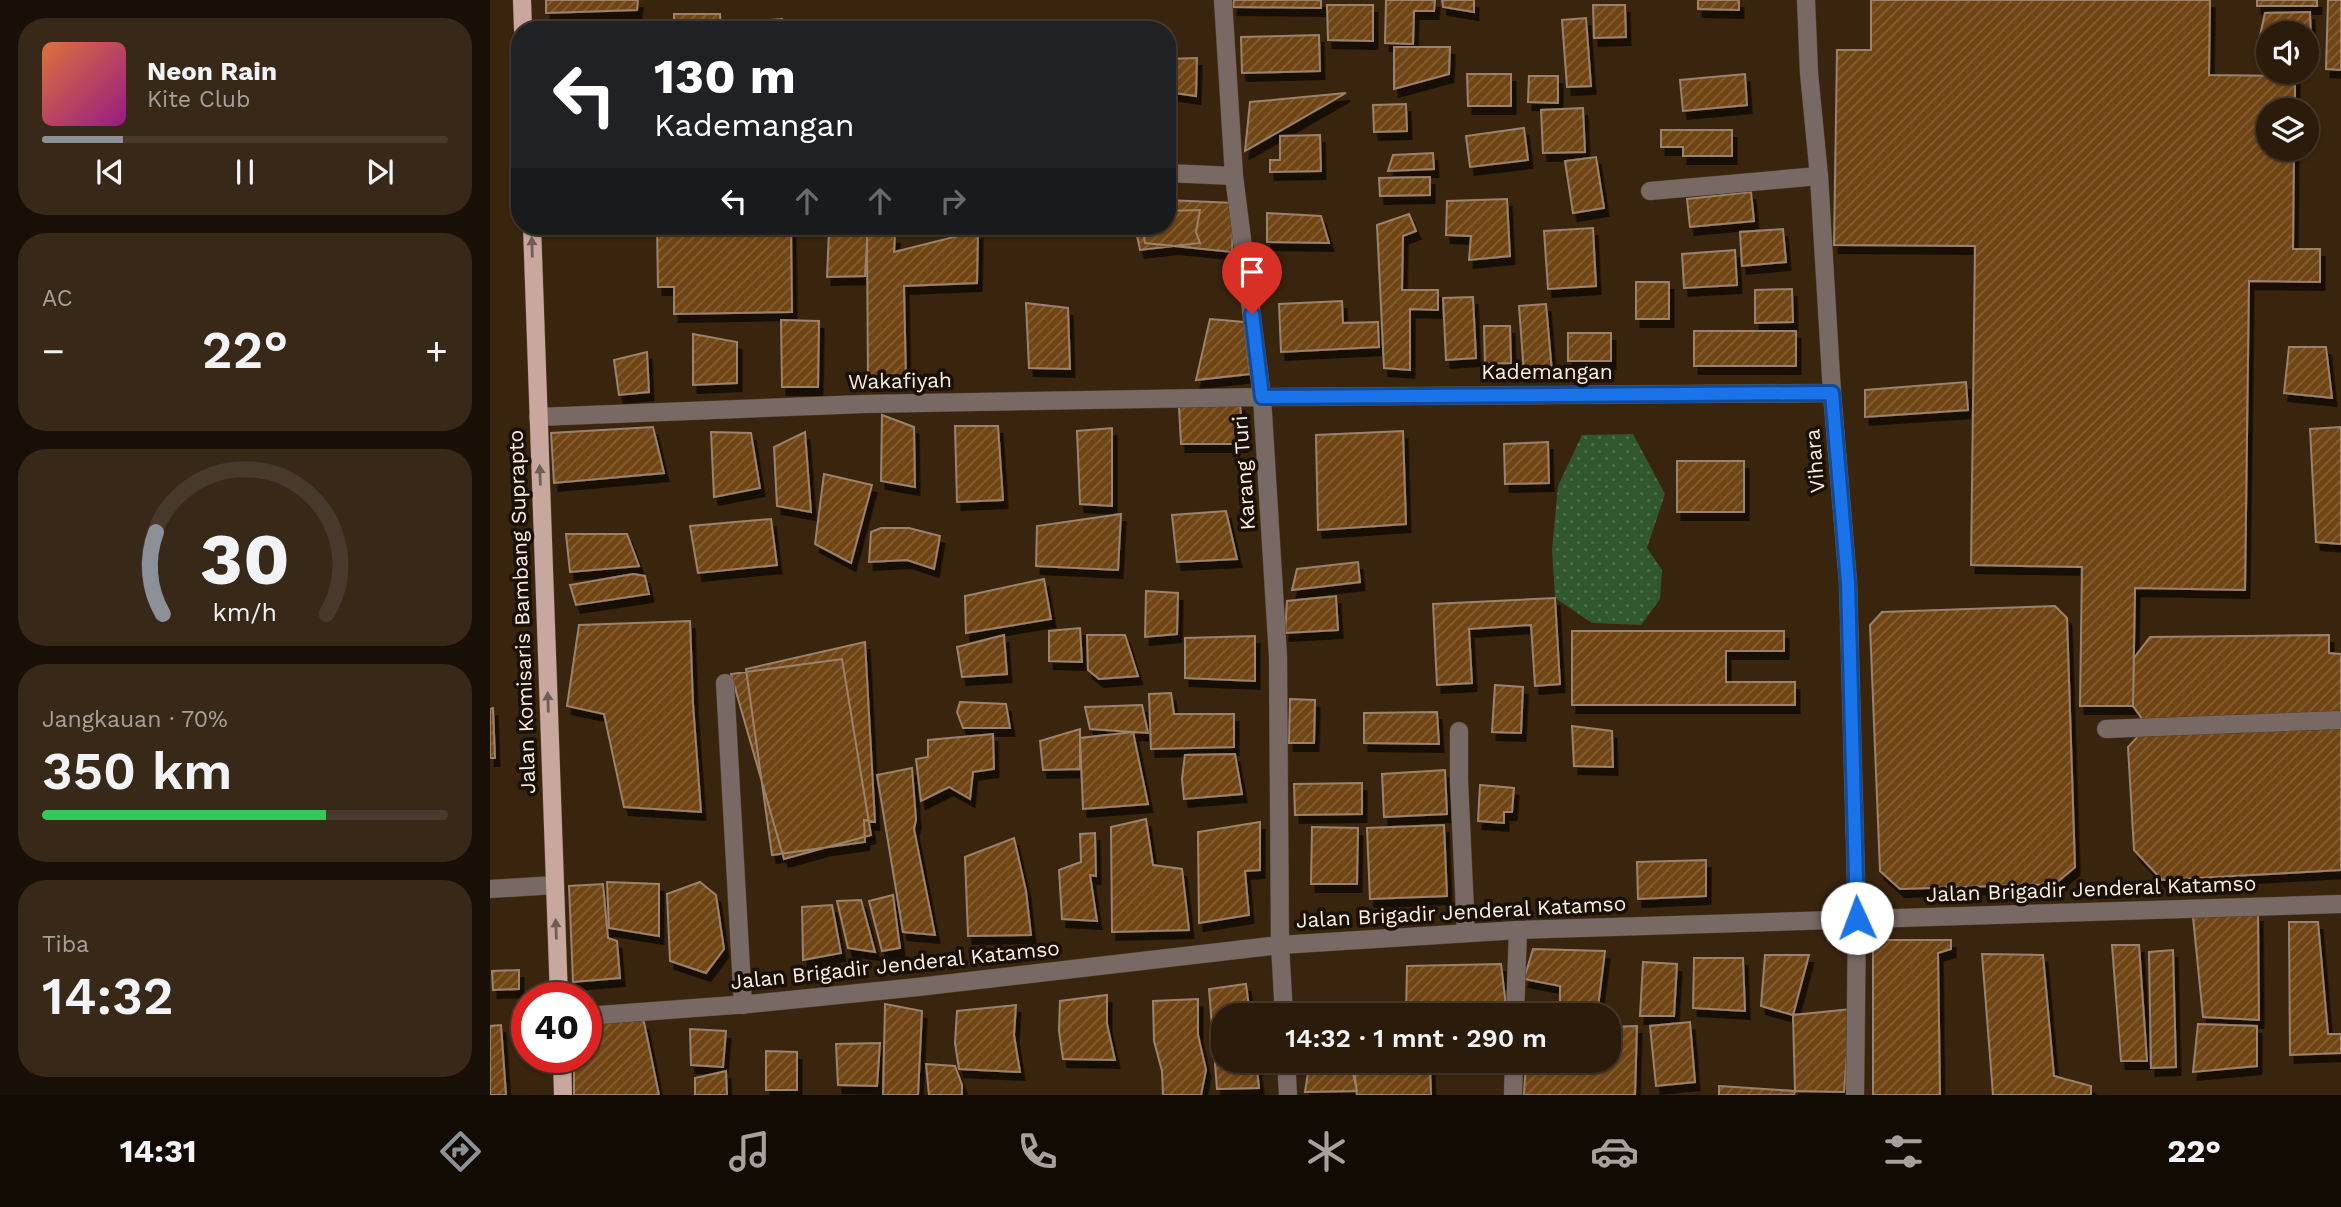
<!DOCTYPE html>
<html lang="id">
<head>
<meta charset="utf-8">
<style>
	body { margin:0; font-family:"Work Sans",sans-serif; background:#372818; color:#f1f3f6; height:100vh; display:flex; flex-direction:column; font-size:26px; white-space:nowrap }
	* { box-sizing:border-box; margin:0 }
	p { font-size:23px; color:#a6a19c }
	.icon { flex:none; width:38px; height:38px; fill:none; stroke:currentColor; stroke-width:2; stroke-linecap:round; stroke-linejoin:round }
	.map { position:relative; flex:1; overflow:hidden }
	.panel { display:flex; flex-direction:column; gap:18px; padding:18px; background:#180f06; width:490px }
	.panel>* { flex:none }
	.top-card { position:absolute; left:21px; top:21px; width:665px; height:214px; border-radius:28px; box-shadow:0 2px 5px #0004,0 0 0 2px #47392b; background:#202124; color:#fff; overflow:hidden }
	.buttons { position:absolute; left:1766px; top:21px; display:grid; gap:14px }
	.buttons a { display:grid; place-items:center; width:63px; height:63px; border-radius:50%; background:#2b1b0a; box-shadow:0 2px 5px #0004,0 0 0 2px #47392b; font-size:35px }
	.speed { position:absolute; left:21px; top:982px; display:flex; gap:14px; font-size:35px; font-weight:700; text-align:center }
	.speed>* { display:grid; place-content:center; width:91px; height:91px; border-radius:50%; background:#2b1b0a; box-shadow:0 2px 5px #0004,0 0 0 2px #47392b; line-height:1 }
	.speed .limit { border:10px solid #d22; background:#fff; color:#111 }
	.pin { position:absolute; display:grid; place-items:center; width:60px; height:60px; color:#fff; margin:-72px -30px; border-radius:50% 50% 50% 0; rotate:-45deg; box-shadow:0 0 7px #0007 }
	.pin .icon { rotate:45deg }
	.me { position:absolute; width:77px; margin:-38px; rotate:358deg; stroke-linejoin:round; filter:drop-shadow(0 0 5px #0008) }
	.turn { display:flex; align-items:center; gap:24px; height:147px; padding:0 28px; font-size:32px }
	.turn .icon { width:91px; height:91px; stroke-width:2.5 }
	.turn b { display:block; font-size:49px; line-height:60px }
	.lanes { display:flex; align-items:center; height:66px; padding:0 28px; background:#0003; justify-content:center; gap:35px; direction:ltr }
	.lanes .off { opacity:.35 }
	.big { font-size:52px; font-weight:600; line-height:1.1 }
	.panel .widget { flex:1; display:flex; flex-direction:column; justify-content:center; gap:10px; min-width:0; padding:0 24px; border-radius:28px; background:#372818 }
	.panel .dial { align-items:center; gap:0 }
	.dial svg { height:182px; overflow:visible; fill:none; stroke:#47392b; stroke-width:7; stroke-linecap:round; text-anchor:middle }
	.dial text { fill:#f1f3f6; stroke:none }
	.song { display:flex; align-items:center; gap:21px }
	.cover { width:84px; height:84px; border-radius:10px; background:linear-gradient(135deg,hsl(20 70% 55%),hsl(310 70% 35%)) }
	.played { height:7px; border-radius:4px; background:linear-gradient(90deg,#8c9099 20%,#47392b 20%) }
	.keys { display:flex; justify-content:space-around; direction:ltr }
	.heat { display:flex; justify-content:space-between; align-items:center; font-size:38px; direction:ltr }
	.charge { height:10px; border-radius:5px; background:linear-gradient(90deg,#34c759 70%,#47392b 0) }
	.trip { position:absolute; left:721px; top:1003px; width:410px; height:70px; border-radius:28px; background:#2b1b0a; box-shadow:0 2px 5px #0004,0 0 0 2px #47392b; font-weight:600; line-height:70px; text-align:center }
	.tab-bar { display:flex; height:112px; justify-content:space-around; align-items:center; background:#110b04; color:#a6a19c }
	.tab-bar .icon { width:49px; height:49px }
	.tab-bar .on { color:#8c9099 }
	.tab-bar b { font-size:32px; color:#f1f3f6 }
	main { display:flex; flex:1; min-height:0 }
	.map>svg:first-child { display:block }
	.grass { fill:url(#grass-dots) }
	.building { fill:url(#building-hatch); stroke:#9c826a; stroke-width:2; filter:url(#shadow) }
	.lines { fill:none; stroke-linecap:round; stroke-linejoin:round }
	.pedestrian-casing { stroke:#54402b; stroke-width:19 }
	.minor-casing { stroke:#54402b; stroke-width:19 }
	.tertiary-casing { stroke:#54402b; stroke-width:19 }
	.primary-casing { stroke:#54402b; stroke-width:19 }
	.pedestrian { stroke:#786964; stroke-width:18 }
	.minor { stroke:#786964; stroke-width:18 }
	.tertiary { stroke:#786964; stroke-width:18 }
	.primary { stroke:#c8a89e; stroke-width:18 }
	.oneway { fill:#705c52 }
	.route-casing { stroke:#114b97; stroke-width:18 }
	.route { stroke:#1a73e8; stroke-width:12 }
	.labels { text-anchor:middle; stroke-width:7; stroke-linejoin:round; paint-order:stroke }
	.street-label { font-size:21px; fill:#fcede0; stroke:#191007 }
</style>
</head>
<body>
<main>
<section class="panel">
<div class="widget">
<div class="song"><i class="cover"></i><div><b>Neon Rain</b><p>Kite Club</p></div></div>
<div class="played"></div>
<div class="keys"><svg class="icon" aria-label="previous" viewBox="0 0 24 24"><path d="M18 5L8 12l10 7zM5 5v14"/></svg><svg class="icon" aria-label="pause" viewBox="0 0 24 24"><path d="M8 5v14M16 5v14"/></svg><svg class="icon" aria-label="next" viewBox="0 0 24 24"><path d="M6 5l10 7-10 7zM19 5v14"/></svg></div>
</div>
<div class="widget"><p>AC</p>
<div class="heat"><a>−</a><b class="big">22°</b><a>+</a></div>
</div>
<div class="widget dial"><svg viewBox="0 0 100 80">
<path d="M14 69A42 42 0 1 1 86 69"/>
<path d="M14 69A42 42 0 0 1 11 33" stroke="#8c9099"/>
<text x="50" y="56" font-size="32" font-weight="700">30</text>
<text x="50" y="72" font-size="11">km/h</text>
</svg></div>
<div class="widget"><p>Jangkauan · 70%</p><b class="big">350 km</b><div class="charge"></div></div>
<div class="widget"><p>Tiba</p><b class="big">14:32</b></div>
</section>
<div class="map">
<svg width="1851" height="1095" viewBox="0 0 1851 1095">
	<defs>
		<pattern id="grass-dots" width="8" height="8" patternUnits="userSpaceOnUse" patternTransform="scale(1.75)"><rect width="8" height="8" fill="#30572e"/><path d="M2 2h.1M6 6h.1" fill="none" stroke="#4f6f4c" stroke-width="1.8" stroke-linecap="round"/></pattern>
		<pattern id="building-hatch" width="6" height="6" patternUnits="userSpaceOnUse" patternTransform="scale(1.75)"><rect width="6" height="6" fill="#704514"/><path d="M-1 1l2-2M0 6l6-6M5 7l2-2" fill="none" stroke="#856036"/></pattern>
		<filter id="shadow"><feDropShadow dx="4.5" dy="8" stdDeviation="0" flood-color="#0009"/></filter>
	</defs>
	<rect width="100%" height="100%" fill="#39240e"/>
	<path class="grass" d="M1143,434L1175,494L1157,548L1172,570L1170,599L1151,625L1102,623L1065,598L1062,550L1068,486L1092,435Z"/>
	<path class="building" d="M56,0H148L147,10L56,13Z
		M744,0H831V8L743,7Z
		M896,0H945L944,11H924L923,44L895,43Z
		M952,0H984V12L953,7Z
		M1208,0H1249V10L1208,9Z
		M1381,0H1720L1719,75L1805,76V110H1778V149H1804L1803,249H1830V282L1759,281L1755,590L1645,588L1643,706H1590L1592,567L1481,565L1485,246L1344,245L1347,50H1381Z
		M1767,0H1827V6H1767Z
		M1838,0H1851V70L1836,69Z
		M837,5H883V41L838,40Z
		M1103,5H1135L1136,37L1104,38Z
		M1820,12L1821,40H1816V33H1778V40H1769L1775,13Z
		M184,14H230L231,30H184Z
		M1096,18L1101,86L1077,87L1072,20Z
		M292,19L294,30H244L243,23Z
		M829,35L830,71L752,73L751,37Z
		M904,47H960L959,74L904,89Z
		M707,58L706,96L677,92V59Z
		M977,74H1021V106H978Z
		M1255,74L1257,105L1193,111L1190,80Z
		M1039,76H1068V103L1038,102Z
		M856,93L755,151L760,102Z
		M916,104L917,131L884,132L883,105Z
		M1093,108L1095,152L1053,153L1051,110Z
		M1034,128L1038,160L980,167L976,136Z
		M1171,130H1242V156H1193V147H1171Z
		M830,135L831,171L780,172V160H790V136Z
		M943,153L944,169L898,171L903,155Z
		M1106,157L1114,208L1083,213L1075,161Z
		M940,177V195L890,196L889,178Z
		M1261,192L1264,221L1200,227L1197,199Z
		M1017,199L1020,256L979,260L981,236L956,235L957,201Z
		M677,200L744,203L742,252L655,243L652,226H677Z
		M710,210L706,232L710,243L650,250L646,231L649,226H677V211Z
		M777,213L831,216L839,243L777,242Z
		M919,214L926,231L913,236L912,290H948V310L920,309V370L894,368L887,225Z
		M167,226H301L302,312L184,314V287H168Z
		M371,226H378L375,276L337,277L339,231Z
		M1103,228L1106,286L1058,289L1054,231Z
		M1293,229L1296,262L1252,266L1250,232Z
		M488,231L487,283L414,286L416,381L378,383L377,235L405,236L404,252Z
		M1245,250L1247,285L1194,288L1192,254Z
		M1146,282H1179V319H1146Z
		M1302,289L1303,322L1265,323V290Z
		M983,297L986,358L956,360L953,298Z
		M852,301L853,323L888,322L889,347L791,352L789,304Z
		M536,303L578,308L580,369L539,368Z
		M1056,304L1062,372L1034,374L1029,306Z
		M720,319L754,322L760,374L706,380Z
		M291,320L329,321L328,387H292Z
		M994,326H1020L1021,363L995,364Z
		M1204,331H1306V366H1204Z
		M1078,333H1121V361H1078Z
		M203,334L247,342V383L203,385Z
		M1799,347H1836L1842,398L1794,393Z
		M157,352L159,392L129,395L124,360Z
		M1476,382L1478,410L1375,417V390Z
		M750,403L753,444H691L689,407Z
		M392,415L424,427L425,487L391,481Z
		M465,426H508L513,500L467,502Z
		M163,427L174,473L64,483L61,433Z
		M1851,427V544L1826,542L1820,429Z
		M622,428V506L590,504L587,431Z
		M913,431L916,524L828,530L826,435Z
		M221,432L261,433L270,488L224,497Z
		M315,432L321,512L287,506L284,447Z
		M1058,442L1059,483L1015,484L1014,444Z
		M1187,461H1254V512H1187Z
		M334,474L382,485L361,563L325,544Z
		M736,511L747,559L687,562L682,515Z
		M631,514L628,570L546,566L547,526Z
		M281,519L287,565L208,573L200,526Z
		M391,528H419L450,536L444,569L417,560L379,562L381,532Z
		M76,534H137L149,566L80,572Z
		M868,562L870,582L802,590L807,569Z
		M143,574L155,576L159,594L86,605L80,585Z
		M554,579L561,619L476,633L475,596Z
		M656,591L688,593L687,634L655,637Z
		M846,596L848,630L795,633L797,601Z
		M1065,598L1070,684L1045,686L1041,625L979,629L982,683L947,685L943,604Z
		M1565,606L1577,618L1585,867L1565,884L1410,889L1390,871L1380,625L1392,612Z
		M200,621L203,704L211,812L134,807L114,714L77,706L89,625Z
		M590,628L592,662L559,661V631Z
		M1082,631H1294V651H1236V682H1305V705H1082Z
		M514,635L517,674L472,677L467,647Z
		M597,635H635L648,676L609,679L598,670Z
		M1839,635V653L1851,654V716L1655,723L1643,706L1644,658L1660,637Z
		M765,636V681L695,678V638Z
		M375,642L385,822L374,820L375,842L282,855L256,669Z
		M352,659L381,835L294,859L241,674Z
		M1005,685L1033,687L1031,733L1002,732Z
		M681,693L684,714H744V747L661,749L659,694Z
		M800,699L825,700L824,743H799Z
		M470,702L516,704L520,728H473L467,712Z
		M652,705L658,733L600,729L595,707Z
		M3,708L5,758H0V709Z
		M947,712L949,744L874,743V713Z
		M1082,726L1122,731L1123,767L1084,766Z
		M1851,727V870L1672,880L1644,850L1638,747L1651,733Z
		M590,729V769L553,770L550,741Z
		M643,732L658,804L593,809L590,738Z
		M503,734L504,769L483,772L480,799L459,787L431,801L426,759L438,757V740Z
		M745,754L752,794L694,799L692,779L695,755Z
		M422,768L426,820L424,829L445,935L413,932L387,775Z
		M955,770L957,814L894,817L892,774Z
		M872,783V814L805,815L804,784Z
		M990,785L1024,788L1022,812H1014V823L988,821Z
		M656,819L663,865L692,869L699,930L622,932L621,827Z
		M770,822V870L755,871L759,915L709,923L708,832Z
		M954,825L957,896L880,899L877,828Z
		M822,827L868,828L867,884H821Z
		M605,833L606,876L600,875L607,921L572,919L569,870L591,862L590,834Z
		M524,838L536,891L541,935L478,936L475,857Z
		M1216,860V896L1148,899L1147,862Z
		M117,882L169,884V936L119,928Z
		M210,882L226,895L234,949L216,973L180,961L177,894Z
		M113,884L118,938L127,941L130,978L83,982L79,886Z
		M403,895L410,948L392,951L379,901Z
		M371,900L385,952L358,948L347,901Z
		M342,905L351,953L313,960L312,907Z
		M1768,914L1769,1020L1713,1017L1703,917Z
		M1799,922H1828L1838,1034H1851V1053L1800,1055Z
		M1383,940H1461V949L1448,953L1450,1095H1383Z
		M1622,945H1649L1657,1061H1631Z
		M1043,949L1115,951L1108,1007L1070,1013V986L1034,979Z
		M1683,950L1686,1067L1661,1068L1659,952Z
		M1492,954L1553,955L1564,1076L1601,1086V1095H1503Z
		M1275,955H1319L1303,1015L1271,1006Z
		M1204,958H1253L1255,1011L1203,1008Z
		M1153,962L1187,964L1184,1016H1150Z
		M1011,964L1017,1015H916L917,966Z
		M29,970V989L3,990L2,971Z
		M756,984L760,1015H733V1060H766L769,1088L727,1089L719,989Z
		M617,995V1024L625,1060L573,1059L569,1031L570,1001Z
		M708,999V1035L716,1070L711,1095H673L672,1071L664,1041L663,1001Z
		M395,1004L432,1011L428,1095H393Z
		M526,1005L524,1035L530,1072L469,1069L465,1043L467,1011Z
		M1361,1009L1354,1092L1305,1091L1303,1015Z
		M147,1017L154,1022L169,1095H84V1057H96V1021Z
		M1200,1022L1205,1082L1166,1086L1160,1026Z
		M1708,1024L1767,1026V1066L1703,1072Z
		M11,1025L16,1095H0V1026Z
		M1147,1026L1145,1095H1034L1036,1060H1118V1027Z
		M200,1029L236,1031L233,1067L201,1065Z
		M390,1043L387,1086L348,1085L346,1044Z
		M276,1051L307,1052V1090H276Z
		M820,1060H860L867,1091L815,1092Z
		M436,1064L465,1066L472,1085V1095H439Z
		M940,1065L941,1095H867L864,1067Z
		M236,1071L237,1095H205V1078Z
		M1229,1086L1305,1091L1304,1095H1229Z"/>
	<g class="lines">
		<g class="pedestrian-casing">
			<path id="pedestrian" d="M1616,729L1851,720"/>
		</g>
		<g class="minor-casing">
			<path id="minor" d="M733,0L744,176L772,397L788,657L790,945L794,1015
				M677,173L744,176
				M1160,191L1329,176
				M48,417L374,404L772,397L1342,393
				M235,683L253,1005
				M969,731V781L976,933
				M0,889L65,885
				M1025,1015L1028,930
				M796,1060L798,1095
				M1023,1095L1024,1060
				M1365,1095L1367,918"/>
		</g>
		<g class="tertiary-casing">
			<path id="tertiary" d="M1316,0L1319,73L1329,176L1342,393L1358,582L1367,918
				M96,1016L259,1004L428,987L790,945L1028,930L1851,904"/>
		</g>
		<g class="primary-casing">
			<path id="primary" d="M32,0L33,30
				M42,226L69,998
				M72,1057L73,1095"/>
		</g>
		<use href="#pedestrian" class="pedestrian"/>
		<use href="#minor" class="minor"/>
		<use href="#tertiary" class="tertiary"/>
		<use href="#primary" class="primary"/>
	</g>
	<defs><path id="oneway-solid" d="M-6-.8H1V-3.2L6.5 0L1 3.2V.8H-6Z" transform="scale(1.75)"/></defs>
	<g class="oneway">
		<use href="#oneway-solid" transform="translate(42 247) rotate(-92)"/>
		<use href="#oneway-solid" transform="translate(50 475) rotate(-92)"/>
		<use href="#oneway-solid" transform="translate(58 702) rotate(-92)"/>
		<use href="#oneway-solid" transform="translate(66 929) rotate(-92)"/>
	</g>
	<g class="lines">
		<g class="route-casing">
			<path id="route" d="M762,314L772,397L1342,393L1358,582L1367,918"/>
		</g>
		<use href="#route" class="route"/>
	</g>
	<g class="labels">
		<g class="street-label">
			<text x="1057" y="379">Kademangan</text>
			<text transform="translate(410 381) rotate(-1)" y="7">Wakafiyah</text>
			<text transform="translate(1325 461) rotate(-95)" y="7">Vihara</text>
			<text transform="translate(754 473) rotate(-94)" y="7">Karang Turi</text>
			<text transform="translate(32 612) rotate(-92)" y="7">Jalan Komisaris Bambang Suprapto</text>
			<text transform="translate(1601 889) rotate(-2)" y="7">Jalan Brigadir Jenderal Katamso</text>
			<text transform="translate(971 912) rotate(-3)" y="7">Jalan Brigadir Jenderal Katamso</text>
			<text transform="translate(405 965) rotate(-6)" y="7">Jalan Brigadir Jenderal Katamso</text>
		</g>
	</g>
</svg>
<div class="buttons">
<a><svg class="icon" aria-label="sound" viewBox="0 0 24 24"><path d="M4 9h4l5-4v14l-5-4H4zM17 9q2 3 0 6"/></svg></a>
<a><svg class="icon" aria-label="layers" viewBox="0 0 24 24"><path d="M12 4l9 5-9 5-9-5zM3 14l9 5 9-5"/></svg></a>
</div>
<div class="speed"><div class="limit">40</div></div>
<div class="pin" style="left:762px;top:314px;background:#d93025"><svg class="icon" aria-label="arrive" viewBox="0 0 24 24"><path d="M6 21V4h12l-3 4 3 4H6"/></svg></div>
<svg class="me" style="left:1367px;top:918px" viewBox="-20 -20 40 40"><circle r="19" fill="#fff"/><path d="M0-13L10 11 0 6-10 11z" fill="#1a73e8"/></svg>
<div class="trip">14:32 · 1 mnt · 290 m</div>
<div class="top-card">
<div class="turn"><svg class="icon" aria-label="left" viewBox="0 0 24 24"><path d="M17 20v-9H6M10 6l-5 5 5 5"/></svg><div><b>130 m</b>Kademangan</div></div>
<div class="lanes"><svg class="icon" aria-label="left" viewBox="0 0 24 24"><path d="M17 20v-9H6M10 6l-5 5 5 5"/></svg><svg class="icon off" aria-label="ahead" viewBox="0 0 24 24"><path d="M12 20V5M6 11l6-6 6 6"/></svg><svg class="icon off" aria-label="ahead" viewBox="0 0 24 24"><path d="M12 20V5M6 11l6-6 6 6"/></svg><svg class="icon off" aria-label="right" viewBox="0 0 24 24"><path d="M7 20v-9h11M14 6l5 5-5 5"/></svg></div>
</div>
</div>
</main>
<nav class="tab-bar">
<b>14:31</b>
<svg class="icon on" aria-label="directions" viewBox="0 0 24 24"><path d="M12 3l9 9-9 9-9-9zM9 14v-3h6M13 9l2 2-2 2"/></svg>
<svg class="icon" aria-label="music" viewBox="0 0 24 24"><path d="M9 18V5l10-2v13"/><circle cx="6" cy="18" r="3"/><circle cx="16" cy="16" r="3"/></svg>
<svg class="icon" aria-label="phone" viewBox="0 0 24 24"><path d="M5 4h4l2 5-3 2q2 4 5 5l2-3 5 2v4C11 20 4 13 5 4z"/></svg>
<svg class="icon" aria-label="climate" viewBox="0 0 24 24"><path d="M12 3v18M4 7l16 10M4 17L20 7"/></svg>
<svg class="icon" aria-label="car" viewBox="0 0 24 24"><path d="M5 17H2v-5l4-1 3-4h7l3 4 3 1v5h-3M9 17h6M6 11h13"/><circle cx="7" cy="17" r="2"/><circle cx="17" cy="17" r="2"/></svg>
<svg class="icon" aria-label="filters" viewBox="0 0 24 24"><path d="M4 7h16M4 17h16"/><circle cx="9" cy="7" r="2"/><circle cx="15" cy="17" r="2"/></svg>
<b>22°</b>
</nav>
</body>
</html>
